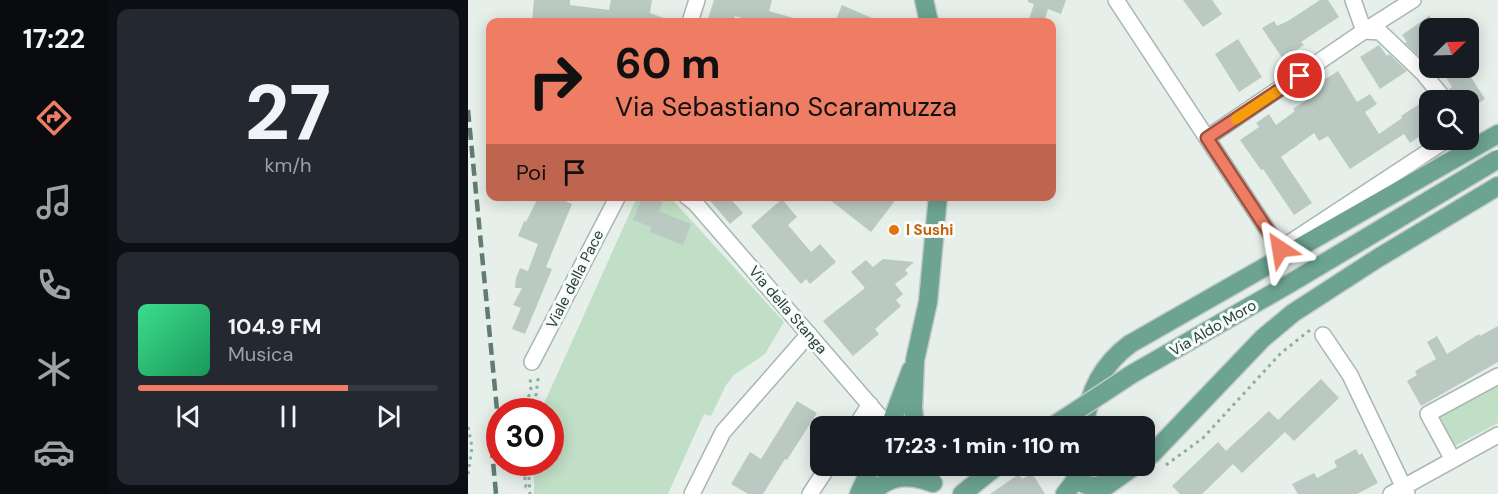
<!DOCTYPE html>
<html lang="it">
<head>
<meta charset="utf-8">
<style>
	body { margin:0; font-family:"DM Sans",sans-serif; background:#242831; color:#f1f3f6; height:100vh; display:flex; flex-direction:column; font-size:22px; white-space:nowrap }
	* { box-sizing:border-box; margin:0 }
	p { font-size:20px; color:#9ea1a6 }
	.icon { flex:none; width:33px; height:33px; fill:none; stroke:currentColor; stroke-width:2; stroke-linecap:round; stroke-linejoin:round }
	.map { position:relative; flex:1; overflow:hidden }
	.sheet { display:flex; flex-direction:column; gap:9px; padding:9px; background:#0d0f14; width:360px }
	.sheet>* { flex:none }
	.top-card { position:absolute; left:18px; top:18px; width:570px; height:183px; border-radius:12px; box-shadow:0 3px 15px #0003; background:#ef7d63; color:#111; overflow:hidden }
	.needle { width:39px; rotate:67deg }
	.buttons { position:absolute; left:951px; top:18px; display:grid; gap:12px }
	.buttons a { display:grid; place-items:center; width:60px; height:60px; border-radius:12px; background:#171b24; box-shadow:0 3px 15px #0003; font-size:30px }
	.speed { position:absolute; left:18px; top:398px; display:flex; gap:12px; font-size:30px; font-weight:700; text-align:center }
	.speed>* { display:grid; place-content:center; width:78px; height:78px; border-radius:50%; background:#171b24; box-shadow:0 3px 15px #0003; line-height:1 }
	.speed .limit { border:9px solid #d22; background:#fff; color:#111 }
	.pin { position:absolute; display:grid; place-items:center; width:51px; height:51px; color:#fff; margin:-26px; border:3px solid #fff; border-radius:50%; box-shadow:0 2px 6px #0007 }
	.me { position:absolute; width:66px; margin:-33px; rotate:327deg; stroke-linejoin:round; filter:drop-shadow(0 0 4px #0008) }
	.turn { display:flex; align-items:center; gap:21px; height:126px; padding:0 30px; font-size:27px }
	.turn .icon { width:78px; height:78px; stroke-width:2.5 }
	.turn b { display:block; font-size:42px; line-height:51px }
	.then { display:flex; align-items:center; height:57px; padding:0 30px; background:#0003; gap:12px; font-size:22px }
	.sheet .card { flex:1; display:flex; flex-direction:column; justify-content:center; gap:9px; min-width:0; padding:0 21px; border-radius:12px; background:#242831 }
	.sheet .dial { align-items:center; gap:0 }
	.dial b { font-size:78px; line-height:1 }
	.song { display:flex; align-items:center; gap:18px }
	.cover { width:72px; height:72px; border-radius:9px; background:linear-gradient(135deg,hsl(150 70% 55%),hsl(150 70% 35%)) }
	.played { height:6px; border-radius:3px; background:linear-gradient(90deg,#ef7d63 70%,#363941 70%) }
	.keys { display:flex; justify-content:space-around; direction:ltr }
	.trip { position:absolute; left:342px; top:416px; width:345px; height:60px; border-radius:12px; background:#171b24; box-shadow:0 3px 15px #0003; font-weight:800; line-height:60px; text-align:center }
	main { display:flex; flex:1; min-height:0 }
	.tabs { display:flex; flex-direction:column; width:108px; justify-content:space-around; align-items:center; background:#090b0e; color:#9ea1a6 }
	.tabs .icon { width:42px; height:42px }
	.tabs .active { color:#ef7d63 }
	.tabs b { font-size:27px; color:#f1f3f6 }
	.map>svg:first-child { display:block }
	.green { fill:#c0dfc6 }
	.building { fill:#bbc9c3 }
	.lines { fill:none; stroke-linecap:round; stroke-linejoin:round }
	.minor-casing { stroke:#a8b7b1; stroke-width:18 }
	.major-casing { stroke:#c2cac7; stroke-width:21 }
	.path { stroke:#87b1a2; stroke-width:3; stroke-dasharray:3 4.5; stroke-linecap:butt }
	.minor { stroke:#fff; stroke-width:15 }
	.major { stroke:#6ca391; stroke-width:18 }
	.rail { stroke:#607c73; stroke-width:4.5; stroke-dasharray:12 6; stroke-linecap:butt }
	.major-bridge-casing { stroke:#c2cac7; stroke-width:21; stroke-linecap:butt }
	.major-bridge { stroke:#6ca391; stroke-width:18 }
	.route-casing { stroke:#9b5140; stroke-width:15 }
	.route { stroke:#ef7d63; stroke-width:10 }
	.slow { stroke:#f59e0b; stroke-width:10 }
	.food-dot { fill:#e8710a; stroke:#f7fbf9; stroke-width:2 }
	.labels { text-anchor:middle; stroke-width:6; stroke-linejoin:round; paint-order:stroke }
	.food-label { font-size:15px; font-weight:bold; fill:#c56008; stroke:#f7fbf9; text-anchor:start }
	.street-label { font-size:15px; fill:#254138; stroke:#f7fbf9 }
</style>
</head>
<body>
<main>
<nav class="tabs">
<b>17:22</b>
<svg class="icon active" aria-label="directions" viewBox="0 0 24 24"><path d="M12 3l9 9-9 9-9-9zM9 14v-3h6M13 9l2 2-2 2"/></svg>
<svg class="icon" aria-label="music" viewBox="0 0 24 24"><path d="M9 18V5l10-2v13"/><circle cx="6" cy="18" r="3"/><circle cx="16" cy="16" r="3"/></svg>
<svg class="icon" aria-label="phone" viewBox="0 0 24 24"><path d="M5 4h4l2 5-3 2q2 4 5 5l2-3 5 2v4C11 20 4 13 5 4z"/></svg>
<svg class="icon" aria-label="climate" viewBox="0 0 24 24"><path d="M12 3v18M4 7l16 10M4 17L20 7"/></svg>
<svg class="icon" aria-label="car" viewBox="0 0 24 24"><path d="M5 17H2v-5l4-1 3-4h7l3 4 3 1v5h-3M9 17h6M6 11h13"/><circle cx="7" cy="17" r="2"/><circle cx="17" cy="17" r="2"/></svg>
</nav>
<section class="sheet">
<div class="card dial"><b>27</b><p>km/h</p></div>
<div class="card">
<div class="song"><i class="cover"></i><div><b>104.9 FM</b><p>Musica</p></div></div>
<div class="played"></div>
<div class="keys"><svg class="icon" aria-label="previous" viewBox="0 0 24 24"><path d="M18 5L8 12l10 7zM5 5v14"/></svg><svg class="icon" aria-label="pause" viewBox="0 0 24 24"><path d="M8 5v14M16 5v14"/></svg><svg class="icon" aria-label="next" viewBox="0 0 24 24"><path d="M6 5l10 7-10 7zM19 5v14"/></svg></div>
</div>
</section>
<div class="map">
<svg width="1030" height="494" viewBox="0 0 1030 494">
	<rect width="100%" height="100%" fill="#e6efea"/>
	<path class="green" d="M169,197H202L316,322L297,354L266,375L258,385L243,416L236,414L200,494H66V462H82V411H74L75,406Z
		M1030,384V423L987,446L971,418Z"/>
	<path class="building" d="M66,0H102V5L141,10L143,0H184L182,13L204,21L64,22Z
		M246,0H304L301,11L329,19V22H289L267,16L265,22H239Z
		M560,0H598L593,14L580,9L576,22L561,19L566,4L560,2Z
		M715,0H744L754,14L735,27Z
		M852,0H860L871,17L833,42L836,45L815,59L794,28L806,21L809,26L820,21Z
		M374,5L413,22H367Z
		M962,15V52L955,60L937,43L939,42L934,35Z
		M770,39L794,77L771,92L747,54Z
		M911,45L919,56L921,54L939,71L912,89L892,57Z
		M983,68H997L1017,99L1000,110V100H986L981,89L984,87L975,73Z
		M870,71L889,102L902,94L909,104L897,112L911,134L934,118L933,116L962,97V129L942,143L936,134L882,169L860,136L851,141L846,133L813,157L844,203L826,215L795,169L793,170L772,140L791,127L788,123L801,114L808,125L827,111L825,109L852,91L848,85Z
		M71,196H99L97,201L104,204L78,267L84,269L57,334L44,329L53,308L45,305L54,288H47L48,278L52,268L60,271L70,244L50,236L56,221L58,222Z
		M175,196H197L191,211L223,224L215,245L182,232L183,227L165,220Z
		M238,196H260L275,213L262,224Z
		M357,196H421L426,202L403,232Z
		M314,199L329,217L320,225L343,252L352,244L368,262L342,284L338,279L333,284L283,226Z
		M415,259L446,262L437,270L440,274L427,284L435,294L428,300L433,306L407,329L411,334L385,356L355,321L397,288L383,272L398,260L405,267Z
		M1030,326V362L953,406L939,381L949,375L947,371L968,359L959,342L969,336L979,354L1011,334L1012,336Z
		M853,379L871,398L826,441L817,432L774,473L765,464L734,494H712L704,486L750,442L758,451L801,411L810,420Z
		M329,401L349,413L319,460L317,459L295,494H280L263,484L282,452L293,459Z
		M888,449L891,455L894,453L910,483L889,494H830L824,484L846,473L849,478L869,467L866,461Z
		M564,473L577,494H522L551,474L554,479Z"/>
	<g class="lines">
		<g class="minor-casing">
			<path id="minor" d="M648,0L812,249L978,140
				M885,0L896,31L912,32L955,73L977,100
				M222,22L229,0
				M739,138L896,31L945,0
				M218,196L228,204L420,426
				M855,335L882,375L939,494
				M64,362L150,196
				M388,426L402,404
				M985,460L960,414L1030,376
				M451,465L465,483
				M224,494L255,432L341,334
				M342,494L361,465
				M923,494L1030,435"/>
		</g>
		<g class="major-casing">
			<path id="major" d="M456,0L461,22
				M422,426L443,370
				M447,426L445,408L447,360L460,302L470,196
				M617,426C620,392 635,364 662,344L1030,134
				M676,459L684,454L795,338L825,313L910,258L1030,186
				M610,472L611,479C618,489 631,486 641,482
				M391,494L404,465
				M403,494C422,474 441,474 465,483
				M494,494L530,465
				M597,494L606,482L611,467
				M627,494L668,465"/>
		</g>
		<path class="path" d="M55,411L63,390L62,376
			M66,411L70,379L68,374
			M0,427L4,447L0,474
			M55,462L58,487H61
			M60,462L62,494
			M698,465L735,438L813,353L842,330"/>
		<use href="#minor" class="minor"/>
		<use href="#major" class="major"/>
		<path class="rail" d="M0,110L32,441
			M22,428L28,494"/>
		<g class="major-bridge-casing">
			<path id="major-bridge" d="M585,426L664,374L821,284L1030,159"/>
		</g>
		<use href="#major-bridge" class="major-bridge"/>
	</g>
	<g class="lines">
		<g class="route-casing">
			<path id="route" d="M812,249L739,138L832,76"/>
		</g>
		<use href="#route" class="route"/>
		<path class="slow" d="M768,119L808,92"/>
	</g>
	<circle class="food-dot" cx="426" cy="230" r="6"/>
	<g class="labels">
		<g class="food-label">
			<text x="438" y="235">I Sushi</text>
		</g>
		<g class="street-label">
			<text transform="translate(107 279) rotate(-63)" y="5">Viale della Pace</text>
			<text transform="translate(320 310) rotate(49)" y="5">Via della Stanga</text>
			<text transform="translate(745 328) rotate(-30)" y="5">Via Aldo Moro</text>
		</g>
	</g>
</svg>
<div class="buttons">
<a><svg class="needle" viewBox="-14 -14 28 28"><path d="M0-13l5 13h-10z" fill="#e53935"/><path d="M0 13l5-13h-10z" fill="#9ea1a6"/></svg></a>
<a><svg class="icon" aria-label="search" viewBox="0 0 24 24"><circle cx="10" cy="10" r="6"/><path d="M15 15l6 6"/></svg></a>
</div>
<div class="speed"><div class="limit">30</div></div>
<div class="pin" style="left:832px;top:76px;background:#d93025"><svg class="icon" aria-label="arrive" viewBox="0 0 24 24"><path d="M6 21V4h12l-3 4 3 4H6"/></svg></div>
<svg class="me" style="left:812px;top:249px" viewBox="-20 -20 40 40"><path d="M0-17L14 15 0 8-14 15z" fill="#ef7d63" stroke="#fff" stroke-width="4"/></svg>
<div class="trip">17:23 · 1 min · 110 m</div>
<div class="top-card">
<div class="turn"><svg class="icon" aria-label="right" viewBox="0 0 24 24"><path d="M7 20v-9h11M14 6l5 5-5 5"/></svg><div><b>60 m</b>Via Sebastiano Scaramuzza</div></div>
<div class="then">Poi<svg class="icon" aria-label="arrive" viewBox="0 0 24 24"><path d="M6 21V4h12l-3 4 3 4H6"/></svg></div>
</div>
</div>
</main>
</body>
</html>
